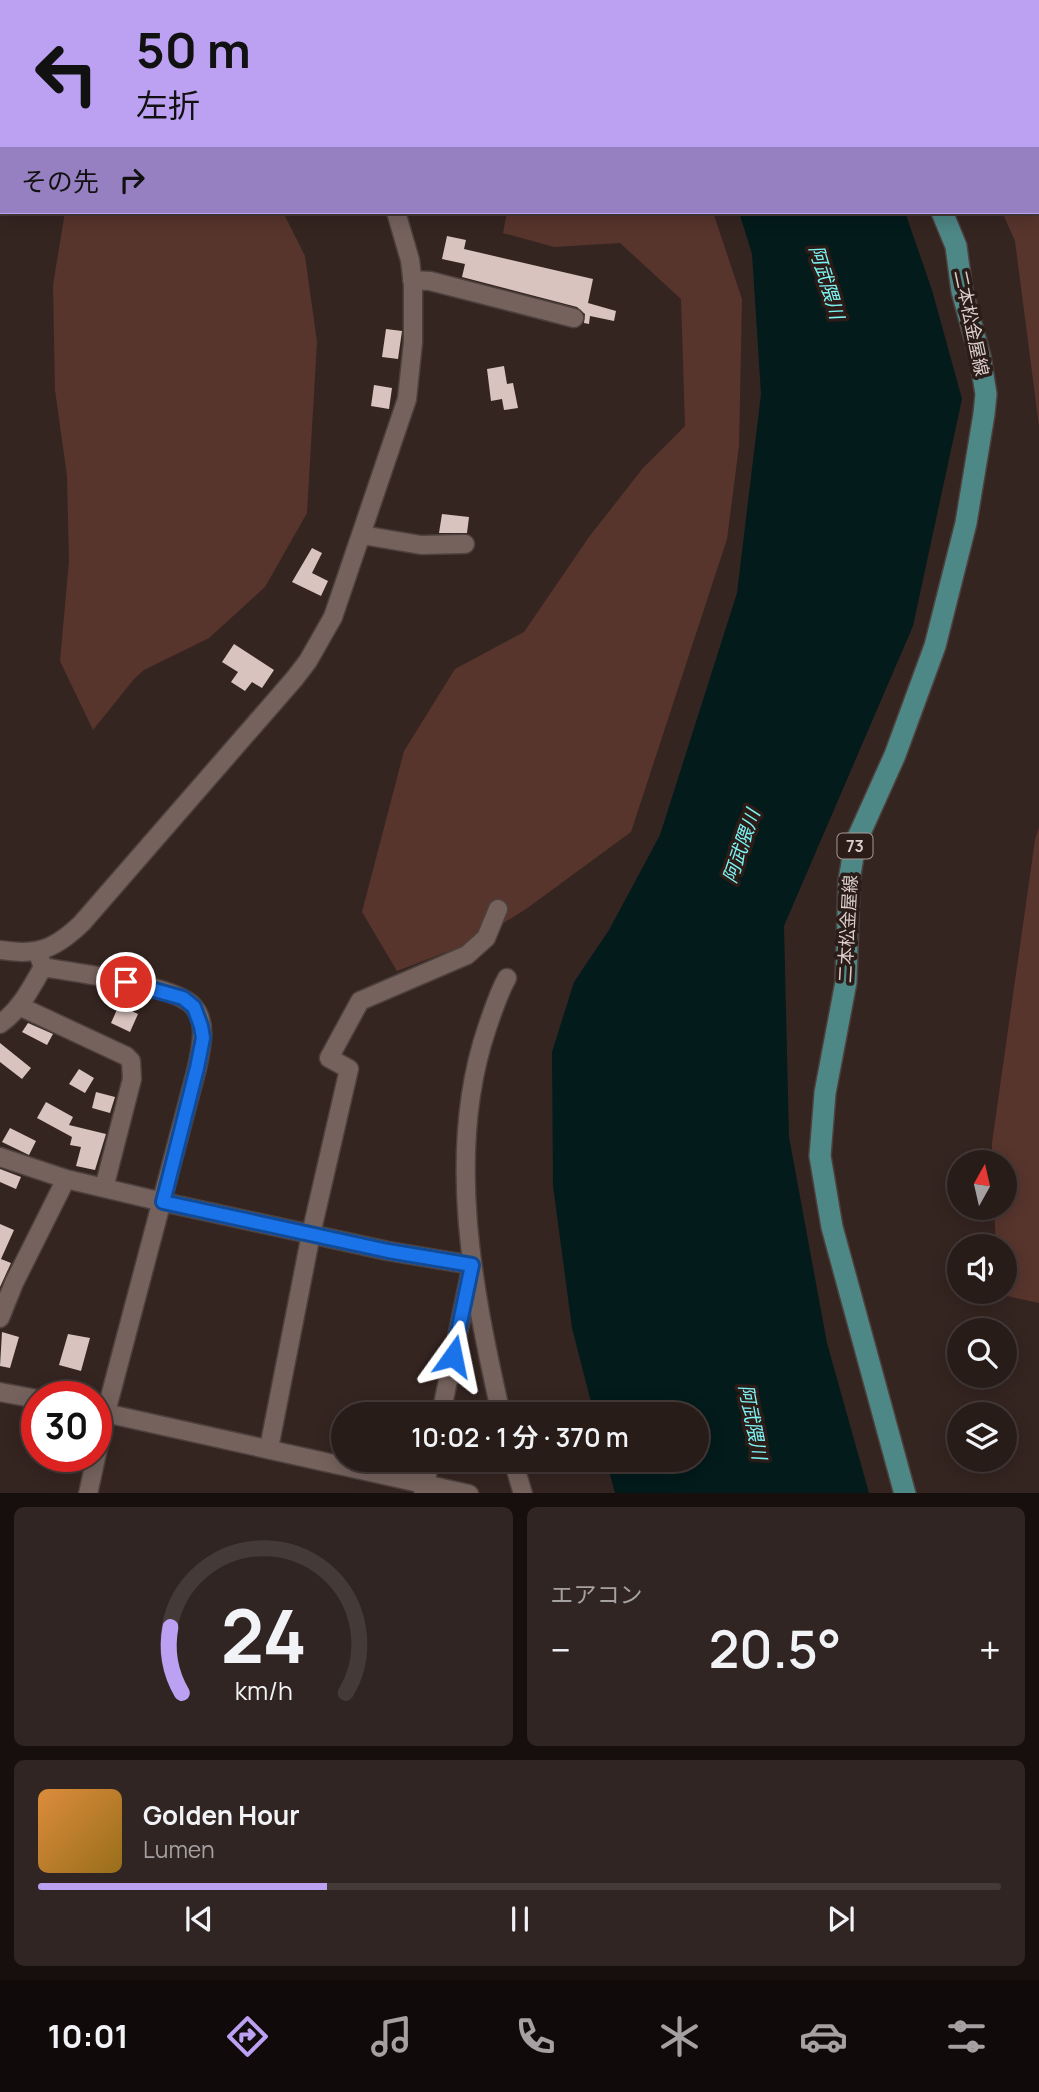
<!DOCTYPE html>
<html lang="ja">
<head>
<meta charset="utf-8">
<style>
	body { margin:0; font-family:Manrope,"Noto Sans JP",sans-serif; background:#302522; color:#f1f3f6; height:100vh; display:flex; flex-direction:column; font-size:26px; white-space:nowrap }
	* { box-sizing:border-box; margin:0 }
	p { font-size:23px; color:#a5a1a2 }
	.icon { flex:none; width:38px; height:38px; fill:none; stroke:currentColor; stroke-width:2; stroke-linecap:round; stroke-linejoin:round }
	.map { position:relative; height:1493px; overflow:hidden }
	.drawer { display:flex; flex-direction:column; gap:14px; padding:14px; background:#160f0e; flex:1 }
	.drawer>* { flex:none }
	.top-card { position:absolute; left:0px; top:0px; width:1040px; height:214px; box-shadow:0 4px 18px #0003,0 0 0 2px #443a38; background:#bca0f2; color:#111; overflow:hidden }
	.needle { width:46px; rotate:8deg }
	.controls { position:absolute; left:947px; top:1150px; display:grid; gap:14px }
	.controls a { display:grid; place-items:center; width:70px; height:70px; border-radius:50%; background:#281c19; box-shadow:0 4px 18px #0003,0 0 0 2px #443a38; font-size:35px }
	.speed { position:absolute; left:21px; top:1381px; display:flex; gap:14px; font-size:35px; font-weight:700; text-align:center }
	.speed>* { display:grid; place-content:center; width:91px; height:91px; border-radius:50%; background:#281c19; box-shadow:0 4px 18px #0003,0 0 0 2px #443a38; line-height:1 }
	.speed .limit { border:10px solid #d22; background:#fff; color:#111 }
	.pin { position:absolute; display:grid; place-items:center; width:60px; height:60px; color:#fff; margin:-30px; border:4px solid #fff; border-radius:50%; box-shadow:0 2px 7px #0007 }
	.me { position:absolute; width:77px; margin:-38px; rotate:12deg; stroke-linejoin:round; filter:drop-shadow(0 0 5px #0008) }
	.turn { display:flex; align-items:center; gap:24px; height:147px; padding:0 21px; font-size:32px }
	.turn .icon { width:91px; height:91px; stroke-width:2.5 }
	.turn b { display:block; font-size:49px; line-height:60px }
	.then { display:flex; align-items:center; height:66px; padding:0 21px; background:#0003; gap:14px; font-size:26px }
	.big { font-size:52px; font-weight:600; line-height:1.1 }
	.drawer .widget { flex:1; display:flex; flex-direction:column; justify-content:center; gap:10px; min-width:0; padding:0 24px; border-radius:10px; background:#302522 }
	.drawer .dial { align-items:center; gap:0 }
	.dial svg { height:182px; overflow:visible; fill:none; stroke:#443a38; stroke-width:7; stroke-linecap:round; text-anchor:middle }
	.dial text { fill:#f1f3f6; stroke:none }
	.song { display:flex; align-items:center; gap:21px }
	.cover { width:84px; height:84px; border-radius:10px; background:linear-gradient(135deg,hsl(30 70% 55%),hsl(40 70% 35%)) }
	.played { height:7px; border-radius:4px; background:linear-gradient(90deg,#bca0f2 30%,#443a38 30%) }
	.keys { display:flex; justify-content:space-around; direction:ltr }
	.heat { display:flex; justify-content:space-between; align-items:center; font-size:38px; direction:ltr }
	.drawer .tiles { flex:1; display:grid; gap:14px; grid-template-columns:1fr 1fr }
	.widget:last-child { grid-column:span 2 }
	.trip { position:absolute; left:331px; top:1402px; width:378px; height:70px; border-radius:35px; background:#281c19; box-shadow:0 4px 18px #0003,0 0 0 2px #443a38; font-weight:600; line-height:70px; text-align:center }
	.menu { display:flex; height:112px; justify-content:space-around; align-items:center; background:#100b0a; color:#a5a1a2 }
	.menu .icon { width:49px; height:49px }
	.menu .selected { color:#bca0f2 }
	.menu b { font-size:32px; color:#f1f3f6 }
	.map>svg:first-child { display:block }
	.green { fill:#57352d }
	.water { fill:#031b1b }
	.building { fill:#d8c3be }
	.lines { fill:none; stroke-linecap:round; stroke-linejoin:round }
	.minor-casing { stroke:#4d403d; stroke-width:21 }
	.major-casing { stroke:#4d403d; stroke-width:24 }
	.minor { stroke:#75625d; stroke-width:18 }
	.major { stroke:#4d8786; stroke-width:21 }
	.route-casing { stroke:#114b97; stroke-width:18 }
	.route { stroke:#1a73e8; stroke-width:12 }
	.labels { text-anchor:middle; stroke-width:7; stroke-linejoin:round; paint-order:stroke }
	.shield { fill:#2b1c18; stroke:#a69996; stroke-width:2 }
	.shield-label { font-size:16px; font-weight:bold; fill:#dacfcc }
	.street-label { font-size:18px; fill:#dacfcc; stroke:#2b1c18 }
	.water-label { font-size:19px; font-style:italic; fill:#7cf3f4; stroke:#2b1c18 }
</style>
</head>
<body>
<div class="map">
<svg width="1039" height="1494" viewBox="0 0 1039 1494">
	<rect width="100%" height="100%" fill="#352521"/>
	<path class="green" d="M926,0H1039V426L1015,241L1002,212H1038V2H925Z
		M65,212H283L305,256L317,342L307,513L265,587L209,638L144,670L134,679L93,730L60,661L69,561L67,476L55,390L53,285Z
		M507,212H713L742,299L739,446L727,539L631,832L526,909L473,942L397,971L362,912L404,751L455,669L524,632L589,537L643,468L685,426L681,299L620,243L554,247L503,233Z
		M1039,827V1303L998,1294L997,1292H1004V1246H996L994,1208H1004V1162H992V1143L1035,840Z"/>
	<path class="water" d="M739,212H905L932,290L962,399L913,626L784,926L789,1137L827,1343L869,1493H615L606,1460H696V1414H594L572,1328L553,1186L552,1052L574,982L609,930L660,835L737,593L761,394L752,254Z"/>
	<path class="building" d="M447,236L466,240L464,249L593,279L588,303L616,311L614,321L590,316L589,324L584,323L585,314L577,307L462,277L465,264L442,259Z
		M386,329L402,331L398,359L382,357Z
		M504,366L507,384L513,383L518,408L504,410L502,399L491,401L487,369Z
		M374,385L392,388L389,409L371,406Z
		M442,514L469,517L467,533H439Z
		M312,548L322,553L312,573L328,581L321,596L292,582Z
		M234,644L274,670L262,688L252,682L245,691L231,682L238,672L222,662Z
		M119,1005L138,1014L130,1032L111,1023Z
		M28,1023L53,1034L47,1045L22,1032Z
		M0,1043L31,1068L22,1079L0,1062Z
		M79,1069L94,1078L85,1093L69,1084Z
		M96,1092L115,1097L110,1113L92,1108Z
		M46,1102L73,1117L69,1125L106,1134L95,1170L76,1166L81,1147L70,1145L72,1137L37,1118Z
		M10,1128L36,1141L29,1155L2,1142Z
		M0,1169L21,1177L16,1189L0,1182Z
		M0,1224L14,1230L1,1259L11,1263L0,1287Z
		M2,1332L19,1337L10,1368L0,1366Z
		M68,1334L90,1338L81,1371L59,1365Z"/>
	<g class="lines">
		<g class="minor-casing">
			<path id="minor" d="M324,0V2
				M308,2V0
				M412,280L430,281L574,318
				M362,535L421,545L465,544
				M0,950C38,956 55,949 82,923L295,678L308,661L333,617L407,399L413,342V285L410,260L396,212
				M43,967C74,973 174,984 193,1006C208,1023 201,1048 197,1068L106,1412L88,1494
				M19,1006L126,1056L131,1061L132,1079L104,1188
				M0,1024C20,1010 31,988 43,967L39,956
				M0,1157L66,1179L163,1202L388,1251L472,1265L441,1414
				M0,1318L14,1283L66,1179
				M0,1392L37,1399
				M96,1411L469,1494
				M501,1414C473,1290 445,1152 487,1028C493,1011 498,994 507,978
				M269,1448L311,1234L349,1069L329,1058L360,1001L467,955L486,938L498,909
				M513,1460L523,1494
				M423,1494L430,1460"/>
		</g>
		<g class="major-casing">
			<path id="major" d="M895,2V0
				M905,1494L832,1227L820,1156L825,1093L846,982L849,881L855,844L895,755L935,646L966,523L984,414L986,394L980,357L962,291L956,246L942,212"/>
		</g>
		<use href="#minor" class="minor"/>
		<use href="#major" class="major"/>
	</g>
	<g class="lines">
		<g class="route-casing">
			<path id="route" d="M126,982L183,998L194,1007L201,1026L203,1038L197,1068L163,1202L388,1251L472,1265L453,1356"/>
		</g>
		<use href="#route" class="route"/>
	</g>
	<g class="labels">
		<rect class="shield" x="837.5" y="833.5" width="35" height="25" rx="5"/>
		<g class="shield-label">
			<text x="855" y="852">73</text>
		</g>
		<g class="street-label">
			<text transform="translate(971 323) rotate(78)" y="6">二本松金屋線</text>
			<text transform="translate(848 929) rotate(-87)" y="6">二本松金屋線</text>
		</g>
		<g class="water-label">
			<text transform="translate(827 282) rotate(73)" y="7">阿武隈川</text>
			<text transform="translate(741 846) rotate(-71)" y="7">阿武隈川</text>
			<text transform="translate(753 1422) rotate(79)" y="7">阿武隈川</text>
		</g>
	</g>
</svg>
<div class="controls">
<a><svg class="needle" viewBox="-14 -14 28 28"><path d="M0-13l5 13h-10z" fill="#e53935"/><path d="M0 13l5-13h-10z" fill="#a5a1a2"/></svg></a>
<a><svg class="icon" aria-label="sound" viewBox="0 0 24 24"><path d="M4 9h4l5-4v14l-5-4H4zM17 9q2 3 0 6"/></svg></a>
<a><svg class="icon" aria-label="search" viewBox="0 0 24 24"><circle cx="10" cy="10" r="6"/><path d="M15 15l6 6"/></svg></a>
<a><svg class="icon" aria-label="layers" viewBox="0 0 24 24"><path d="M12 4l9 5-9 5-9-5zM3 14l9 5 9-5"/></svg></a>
</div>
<div class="speed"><div class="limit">30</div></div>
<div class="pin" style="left:126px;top:982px;background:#d93025"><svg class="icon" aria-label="arrive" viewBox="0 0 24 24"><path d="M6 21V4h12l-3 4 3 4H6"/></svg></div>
<svg class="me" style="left:453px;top:1356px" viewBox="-20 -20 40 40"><path d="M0-17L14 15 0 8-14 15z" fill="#1a73e8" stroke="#fff" stroke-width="4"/></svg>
<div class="trip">10:02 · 1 分 · 370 m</div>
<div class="top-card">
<div class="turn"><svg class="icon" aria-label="left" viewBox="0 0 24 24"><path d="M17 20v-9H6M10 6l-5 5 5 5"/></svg><div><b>50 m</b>左折</div></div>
<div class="then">その先<svg class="icon" aria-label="right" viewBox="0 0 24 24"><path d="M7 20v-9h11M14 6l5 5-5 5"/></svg></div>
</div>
</div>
<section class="drawer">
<div class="tiles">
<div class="widget dial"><svg viewBox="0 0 100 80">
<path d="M14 69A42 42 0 1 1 86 69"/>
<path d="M14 69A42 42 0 0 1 9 40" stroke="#bca0f2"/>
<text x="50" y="56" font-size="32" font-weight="700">24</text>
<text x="50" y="72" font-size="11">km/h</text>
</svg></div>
<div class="widget"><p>エアコン</p>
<div class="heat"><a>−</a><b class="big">20.5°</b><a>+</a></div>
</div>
<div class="widget">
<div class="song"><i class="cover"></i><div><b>Golden Hour</b><p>Lumen</p></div></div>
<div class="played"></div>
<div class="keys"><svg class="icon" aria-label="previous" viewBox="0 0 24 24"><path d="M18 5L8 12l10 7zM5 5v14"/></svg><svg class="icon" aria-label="pause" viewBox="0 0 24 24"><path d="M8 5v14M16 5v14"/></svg><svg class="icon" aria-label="next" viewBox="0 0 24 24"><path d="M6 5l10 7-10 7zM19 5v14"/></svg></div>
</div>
</div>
</section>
<nav class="menu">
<b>10:01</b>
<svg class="icon selected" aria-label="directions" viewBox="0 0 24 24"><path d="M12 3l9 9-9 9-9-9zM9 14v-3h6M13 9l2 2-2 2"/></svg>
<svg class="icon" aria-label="music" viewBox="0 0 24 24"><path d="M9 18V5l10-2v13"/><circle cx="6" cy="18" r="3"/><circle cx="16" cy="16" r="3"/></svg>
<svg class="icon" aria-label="phone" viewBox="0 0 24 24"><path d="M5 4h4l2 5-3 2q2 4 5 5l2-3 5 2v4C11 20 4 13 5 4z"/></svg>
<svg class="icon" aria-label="climate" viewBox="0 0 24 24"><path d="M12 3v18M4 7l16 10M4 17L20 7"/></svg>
<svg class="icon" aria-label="car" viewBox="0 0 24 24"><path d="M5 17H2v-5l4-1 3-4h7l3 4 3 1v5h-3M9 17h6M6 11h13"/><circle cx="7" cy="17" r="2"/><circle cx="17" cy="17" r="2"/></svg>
<svg class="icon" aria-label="filters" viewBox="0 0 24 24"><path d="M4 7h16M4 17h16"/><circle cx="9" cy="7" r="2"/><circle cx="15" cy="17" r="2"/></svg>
</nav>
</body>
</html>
